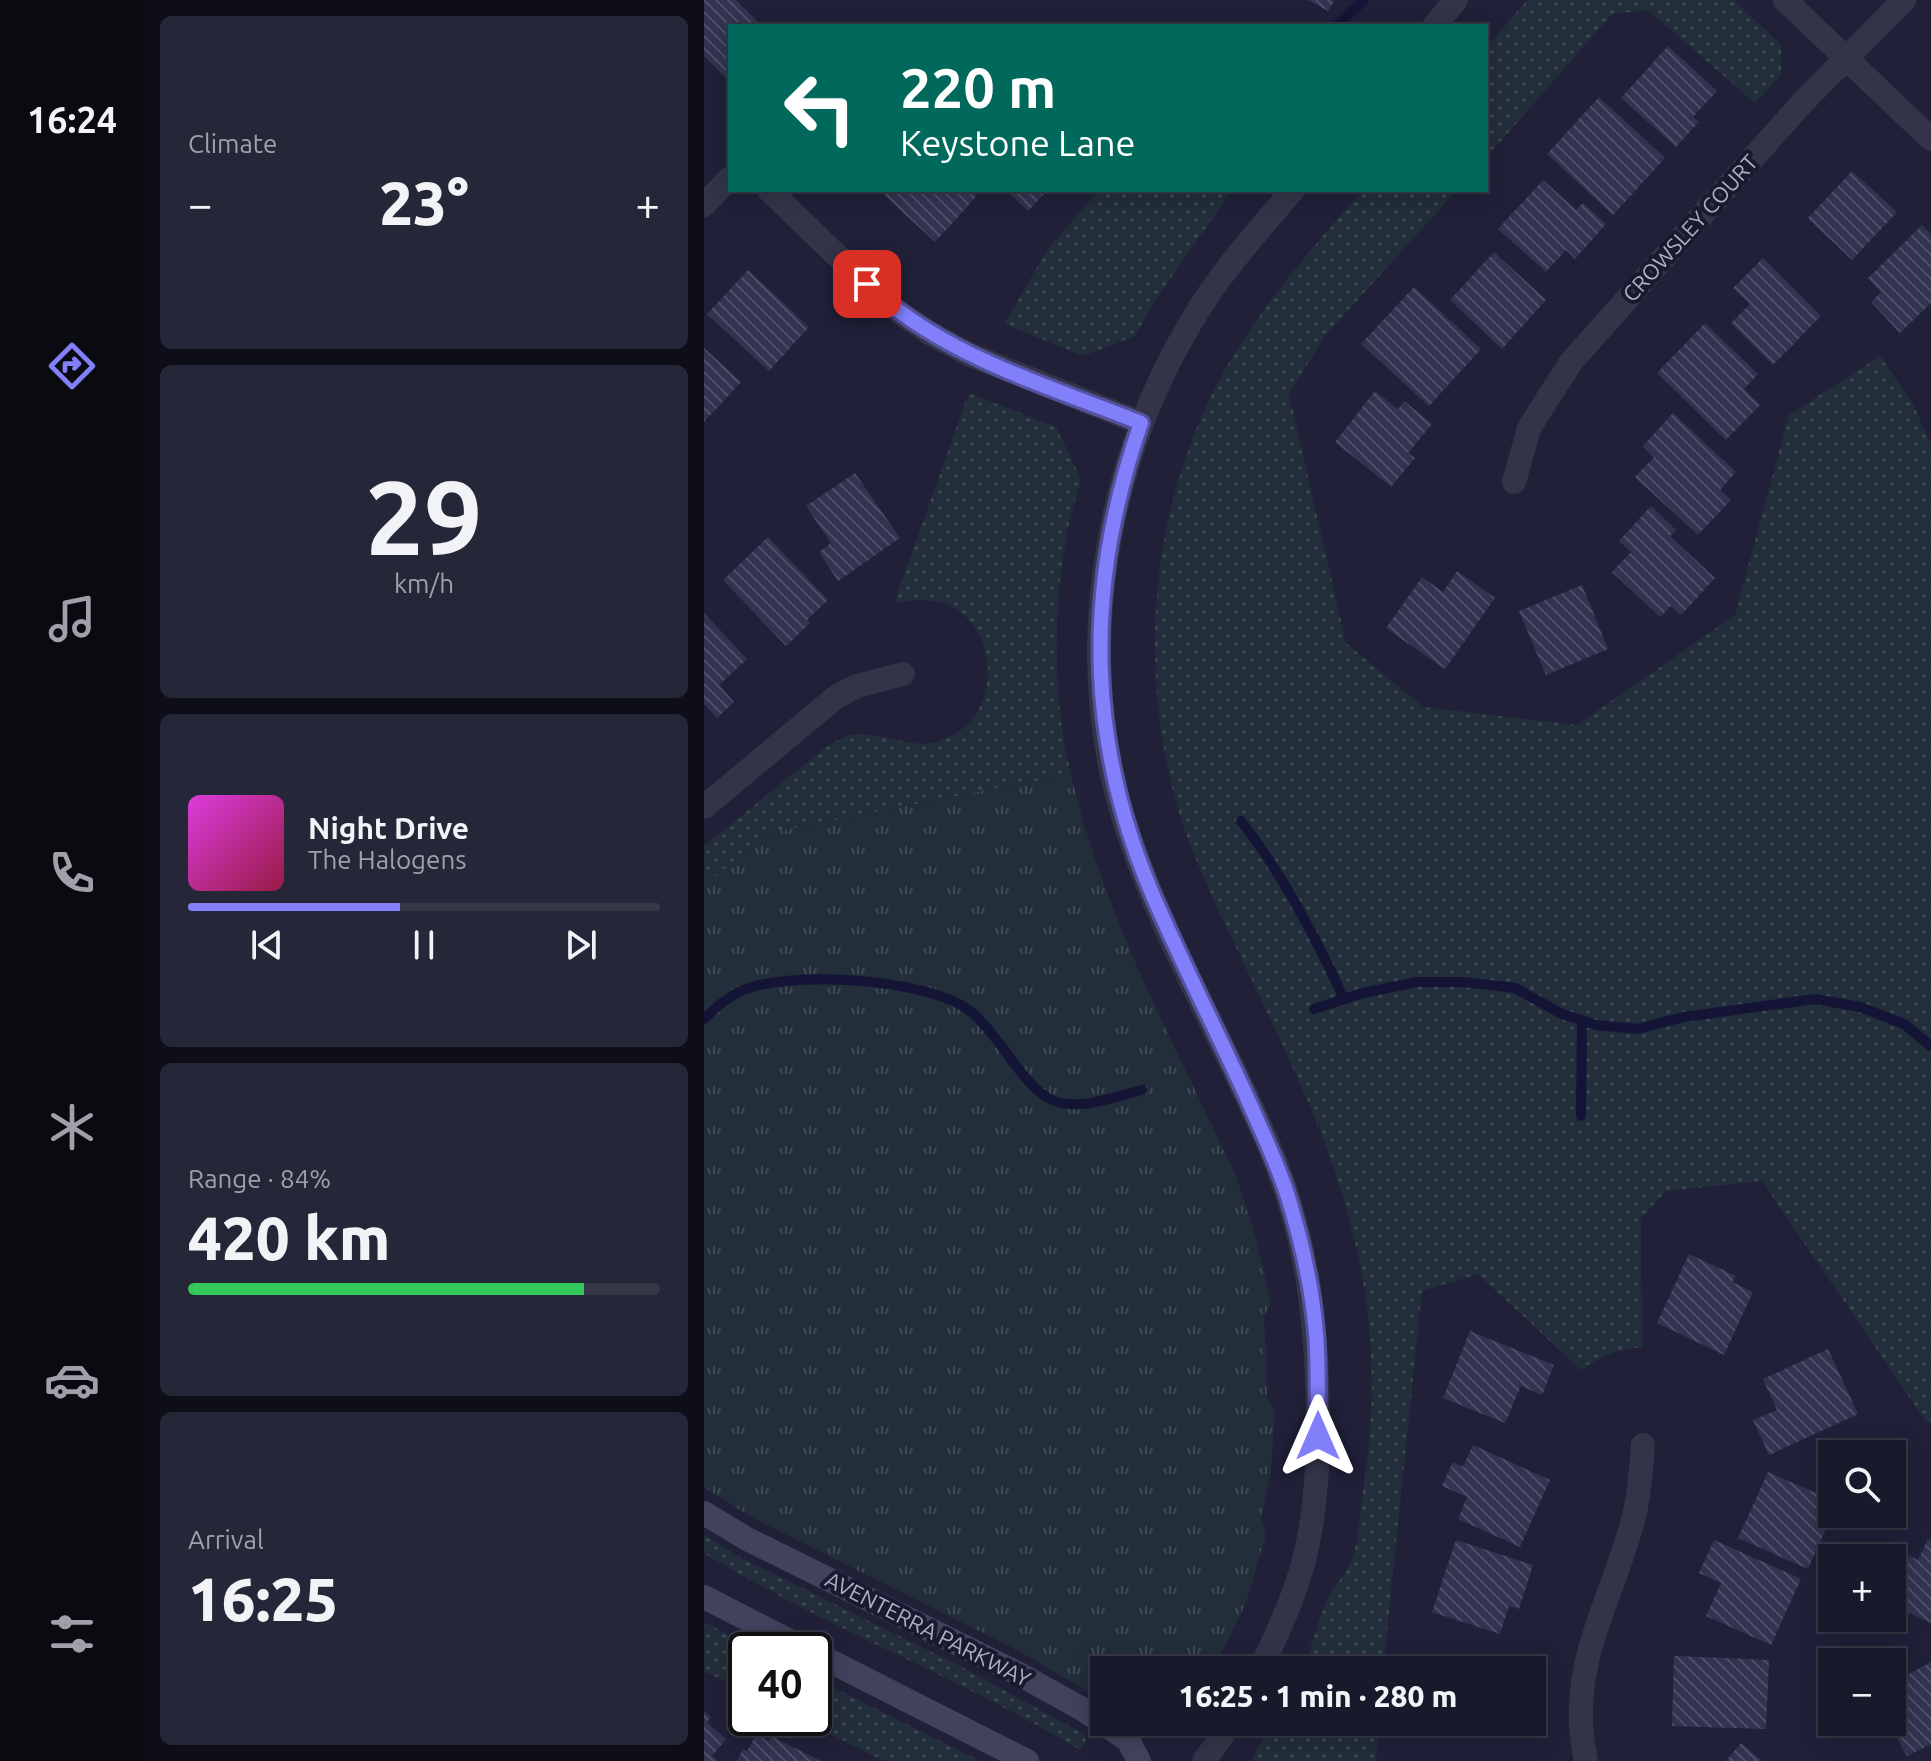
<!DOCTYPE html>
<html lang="en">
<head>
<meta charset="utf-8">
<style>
	body { margin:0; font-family:Ubuntu,sans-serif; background:#252637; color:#f1f3f6; height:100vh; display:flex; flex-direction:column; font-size:30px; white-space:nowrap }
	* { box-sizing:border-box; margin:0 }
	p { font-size:26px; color:#9fa0a9 }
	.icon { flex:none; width:44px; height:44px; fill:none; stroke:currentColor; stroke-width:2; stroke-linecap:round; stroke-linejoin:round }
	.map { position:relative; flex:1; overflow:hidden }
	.drawer { display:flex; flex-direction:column; gap:16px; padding:16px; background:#0d0e18; width:560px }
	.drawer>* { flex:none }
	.hud { position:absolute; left:24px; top:24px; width:760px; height:168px; border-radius:0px; box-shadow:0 4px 20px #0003,0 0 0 2px #363847; background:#00695c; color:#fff; overflow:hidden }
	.buttons { position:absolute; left:1114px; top:1440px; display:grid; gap:16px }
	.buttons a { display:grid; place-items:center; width:88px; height:88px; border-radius:0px; background:#18192b; box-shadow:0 4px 20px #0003,0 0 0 2px #363847; font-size:40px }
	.speed { position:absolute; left:24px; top:1632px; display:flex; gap:16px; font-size:40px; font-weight:700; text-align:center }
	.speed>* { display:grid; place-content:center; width:104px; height:104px; border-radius:50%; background:#18192b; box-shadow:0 4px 20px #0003,0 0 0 2px #363847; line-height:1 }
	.speed .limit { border:4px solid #111; border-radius:12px; background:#fff; color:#111 }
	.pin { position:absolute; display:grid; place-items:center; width:68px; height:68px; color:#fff; margin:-34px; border-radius:16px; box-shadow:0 4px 12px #0006 }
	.me { position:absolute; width:88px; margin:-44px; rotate:0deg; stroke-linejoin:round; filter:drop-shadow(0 0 6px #0008) }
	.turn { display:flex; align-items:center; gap:28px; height:168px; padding:0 40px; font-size:36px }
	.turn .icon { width:104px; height:104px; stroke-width:2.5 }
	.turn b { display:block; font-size:56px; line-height:68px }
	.big { font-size:60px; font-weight:800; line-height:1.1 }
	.drawer .widget { flex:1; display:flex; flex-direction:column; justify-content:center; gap:12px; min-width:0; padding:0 28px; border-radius:12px; background:#252637 }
	.drawer .dial { align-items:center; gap:0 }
	.dial b { font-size:104px; line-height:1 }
	.song { display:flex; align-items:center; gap:24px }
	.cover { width:96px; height:96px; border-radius:12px; background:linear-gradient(135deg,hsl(300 70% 55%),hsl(340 70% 35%)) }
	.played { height:8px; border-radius:4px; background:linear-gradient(90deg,#817ffa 45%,#363847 45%) }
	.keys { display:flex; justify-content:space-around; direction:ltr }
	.heat { display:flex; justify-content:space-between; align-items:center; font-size:44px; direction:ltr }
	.charge { height:12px; border-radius:6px; background:linear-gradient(90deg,#34c759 84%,#363847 0) }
	.trip { position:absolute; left:386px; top:1656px; width:456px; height:80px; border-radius:0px; background:#18192b; box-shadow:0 4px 20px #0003,0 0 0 2px #363847; font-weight:800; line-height:80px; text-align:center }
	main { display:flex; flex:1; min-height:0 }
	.menu { display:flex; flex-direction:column; width:144px; justify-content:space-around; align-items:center; background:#0a0a11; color:#9fa0a9 }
	.menu .icon { width:56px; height:56px }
	.menu .on { color:#817ffa }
	.menu b { font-size:36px; color:#f1f3f6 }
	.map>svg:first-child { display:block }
	.grass { fill:url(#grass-dots) }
	.park { fill:url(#park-tufts) }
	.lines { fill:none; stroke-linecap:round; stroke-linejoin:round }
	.stream { stroke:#141436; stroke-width:10 }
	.building { fill:url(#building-back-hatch) }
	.minor { stroke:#343449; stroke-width:24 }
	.tertiary { stroke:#343449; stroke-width:24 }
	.secondary { stroke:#42425d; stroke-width:24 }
	.route-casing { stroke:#5453a2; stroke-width:20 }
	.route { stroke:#817ffa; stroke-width:14 }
	.labels { text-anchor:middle; stroke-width:8; stroke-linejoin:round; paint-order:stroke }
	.street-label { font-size:22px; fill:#afaec6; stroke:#191a2e }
</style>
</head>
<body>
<main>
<nav class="menu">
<b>16:24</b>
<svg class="icon on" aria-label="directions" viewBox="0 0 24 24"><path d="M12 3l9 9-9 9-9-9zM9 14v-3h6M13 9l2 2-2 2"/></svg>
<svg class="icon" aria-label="music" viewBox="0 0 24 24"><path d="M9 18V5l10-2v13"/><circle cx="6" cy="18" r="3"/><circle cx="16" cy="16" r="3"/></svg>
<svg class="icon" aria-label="phone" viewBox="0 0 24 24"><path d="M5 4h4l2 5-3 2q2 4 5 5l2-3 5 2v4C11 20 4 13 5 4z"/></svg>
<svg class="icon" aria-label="climate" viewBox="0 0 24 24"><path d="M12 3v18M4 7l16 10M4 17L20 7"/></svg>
<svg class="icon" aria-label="car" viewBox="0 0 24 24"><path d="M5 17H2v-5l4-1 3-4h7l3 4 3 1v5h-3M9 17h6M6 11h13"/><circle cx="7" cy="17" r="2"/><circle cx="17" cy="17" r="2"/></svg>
<svg class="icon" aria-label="filters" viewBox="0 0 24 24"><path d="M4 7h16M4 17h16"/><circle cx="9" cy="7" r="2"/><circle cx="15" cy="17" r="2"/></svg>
</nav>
<section class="drawer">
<div class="widget"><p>Climate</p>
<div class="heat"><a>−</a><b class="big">23°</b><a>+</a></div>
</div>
<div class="widget dial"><b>29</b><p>km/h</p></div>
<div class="widget">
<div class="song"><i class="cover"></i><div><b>Night Drive</b><p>The Halogens</p></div></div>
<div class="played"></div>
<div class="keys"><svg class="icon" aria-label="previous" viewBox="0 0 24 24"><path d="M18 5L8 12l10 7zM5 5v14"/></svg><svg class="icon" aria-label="pause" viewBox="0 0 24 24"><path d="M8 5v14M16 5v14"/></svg><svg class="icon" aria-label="next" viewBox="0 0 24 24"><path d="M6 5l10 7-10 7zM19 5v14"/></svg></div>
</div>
<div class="widget"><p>Range · 84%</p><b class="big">420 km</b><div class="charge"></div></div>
<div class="widget"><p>Arrival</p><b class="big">16:25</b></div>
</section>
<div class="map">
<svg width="1227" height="1761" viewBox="0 0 1227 1761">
	<defs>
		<pattern id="grass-dots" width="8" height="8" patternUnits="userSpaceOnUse" patternTransform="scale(2)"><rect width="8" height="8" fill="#222e3a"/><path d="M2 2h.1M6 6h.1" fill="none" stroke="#404a55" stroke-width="1.8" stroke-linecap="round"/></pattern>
		<pattern id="park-tufts" width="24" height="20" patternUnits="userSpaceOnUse" patternTransform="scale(2)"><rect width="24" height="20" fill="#222e3a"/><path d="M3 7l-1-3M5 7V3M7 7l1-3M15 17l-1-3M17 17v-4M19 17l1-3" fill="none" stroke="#404a55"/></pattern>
		<pattern id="building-back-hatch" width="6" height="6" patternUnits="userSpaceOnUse" patternTransform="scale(2)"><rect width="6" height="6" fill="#323350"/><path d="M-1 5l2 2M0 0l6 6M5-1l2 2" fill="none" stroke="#4d4e68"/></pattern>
	</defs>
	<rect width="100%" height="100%" fill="#202139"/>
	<path class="grass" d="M823,0H1030L1077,45V75L1051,103L944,10L908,14L782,158V48Z
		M395,190H528L450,302L431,336L379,356L300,324L344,249Z
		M659,190H753L620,337L585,394L642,643L719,707L873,725L1031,615L1085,415L1176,356L1210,406L1227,445V1422L1223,1423L1058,1181L962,1191L937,1218L938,1347C915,1349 896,1356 877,1370L774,1274L718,1291L679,1670H597C609,1647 614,1619 625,1595C631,1584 643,1574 647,1562C655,1541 656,1513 659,1491C683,1341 656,1216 594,1079C570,1025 544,973 519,920C503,884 485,847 474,809C438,682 444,546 494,425C531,335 596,262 659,190Z
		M265,393L352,427L377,479C372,499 365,519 362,539C349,612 349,702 367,774L65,833L0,885V846L121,748C132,741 142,734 155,734C193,734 213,756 251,734C299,706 294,621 239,603C222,598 207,600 190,603Z
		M0,1535L39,1559L252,1664L380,1734L382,1741L377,1749L373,1748C252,1676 120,1627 0,1553Z
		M0,1622L54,1650H42V1692L0,1671Z
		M110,1678L276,1761H180L94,1718H110Z
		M568,1722H675L672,1761H547Z"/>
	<path class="park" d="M367,774C398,913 472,1047 532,1176L553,1241L567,1305L560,1315L563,1399L571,1412L567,1468L557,1517L562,1535L542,1602L510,1670H400V1701L315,1651L49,1518L0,1487V885L65,833Z"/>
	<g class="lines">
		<path class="stream" d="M632,26L660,0
			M537,821C579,874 612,938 640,999
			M610,1009L659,993L713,982H760L811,988L858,1014L892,1025L933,1029L980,1017L1111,999L1156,1007L1200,1024L1227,1046
			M0,1019C12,1007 28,993 45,988C94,971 225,979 266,1011C296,1035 318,1086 348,1100C374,1112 412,1096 438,1090
			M877,1116L878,1020"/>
	</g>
	<path class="building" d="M0,0H32L58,26H26V78L24,80L0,56Z
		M604,0H631L624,11Z
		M964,46L1013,91L989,117L995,122L972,147L917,98Z
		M895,97L961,158L909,215L843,154Z
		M1148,171L1193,212L1148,260L1104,218Z
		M839,180L872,210L879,203L902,224L871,259L862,250L842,272L794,229Z
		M175,190H266L273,196L231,242Z
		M302,190H344L324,211Z
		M1218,225L1227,234V303L1196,333L1167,302L1177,292L1164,278Z
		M790,252L842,300L798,349L746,300Z
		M1059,258L1117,316L1069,365L1027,323L1046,304L1029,288Z
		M44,270L105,327L65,371L3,314Z
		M710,287L777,349L725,406L657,344Z
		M1001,323L1054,374L1040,389L1056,405L1022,440L953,373Z
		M0,348L37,382L0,422Z
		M671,391L694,409L700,401L728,424L704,453L711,458L687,487L631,442Z
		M969,413L1032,472L1016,490L1027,500L994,535L931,477L950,457L939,446Z
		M151,473L196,538L134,581L115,552L127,543L102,506Z
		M947,506L972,530L966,536L1011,578L977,615L967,606L956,617L908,572L927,552L915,541Z
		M64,537L124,600L103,620L106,623L82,646L19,580Z
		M753,571L791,598L741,669L682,628L718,577L739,592Z
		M878,585L904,649L842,675L815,611Z
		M0,613L43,659L15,685L30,702L13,718L0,704Z
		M985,1254L1032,1276L1028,1282L1049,1292L1020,1355L953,1323Z
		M766,1331L850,1365L838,1395L817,1386L801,1423L739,1398Z
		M1124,1349L1154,1414L1065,1455L1049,1420L1073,1410L1059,1379Z
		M769,1445L846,1480L816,1547L754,1519L763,1497L738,1486L749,1462L759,1467Z
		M1064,1472L1128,1500V1515L1104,1569L1034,1538Z
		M1224,1539L1227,1540V1623L1188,1605V1592L1205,1556L1214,1560Z
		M752,1540L829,1565L815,1609L805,1606L796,1634L728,1612Z
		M1010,1540L1097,1579L1067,1645L1002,1616L1017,1583L995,1573Z
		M970,1656L1065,1660L1062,1729L968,1726Z
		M724,1658L806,1660V1670H723Z
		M1227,1662V1744L1203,1756L1184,1722H1188V1683Z
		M0,1711L7,1717L3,1722L22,1739L8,1756L14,1761H0Z
		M713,1722H779L778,1733L713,1731Z
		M52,1735L65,1741L67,1736L117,1761H33L39,1749L43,1751Z
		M1037,1743L1058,1761H1022Z"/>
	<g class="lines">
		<path class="minor" d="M1081,0L1227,139
			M65,190L182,303L224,332L264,354L437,423
			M0,205L26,178
			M810,482L825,428L867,362L1098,103L1200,0
			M0,807L132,697L153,686L199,674
			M882,1761C861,1663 910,1601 931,1512C936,1490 937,1467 939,1445"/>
		<path class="tertiary" d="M730,26L752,0
			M556,1670C573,1634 590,1598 600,1560C612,1513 614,1465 614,1418C613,1323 604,1242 568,1153C523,1046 462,945 425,835C367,666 397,474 487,322C515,274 553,232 589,190
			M500,1761L528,1722"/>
		<path class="secondary" d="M0,1513L43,1539L315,1674L380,1710L424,1740L435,1761
			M0,1597L103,1650
			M110,1653L323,1761"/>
	</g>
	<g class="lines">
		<g class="route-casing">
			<path id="route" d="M163,284C238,356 342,385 437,423C378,593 382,752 458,916C486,979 517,1040 545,1102C559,1134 574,1165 584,1197C598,1242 608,1287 612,1333C615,1368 613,1402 614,1436"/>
		</g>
		<use href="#route" class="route"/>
	</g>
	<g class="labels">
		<g class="street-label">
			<text transform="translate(986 228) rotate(-48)" y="8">CROWSLEY COURT</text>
			<text transform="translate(224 1629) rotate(27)" y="8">AVENTERRA PARKWAY</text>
		</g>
	</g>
</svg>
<div class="buttons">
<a><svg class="icon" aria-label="search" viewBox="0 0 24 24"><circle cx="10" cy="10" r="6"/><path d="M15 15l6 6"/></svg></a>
<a>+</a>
<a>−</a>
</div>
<div class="speed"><div class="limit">40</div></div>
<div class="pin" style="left:163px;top:284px;background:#d93025"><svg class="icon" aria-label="arrive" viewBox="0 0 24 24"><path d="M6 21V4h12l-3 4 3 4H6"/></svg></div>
<svg class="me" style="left:614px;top:1436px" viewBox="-20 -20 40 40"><path d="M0-17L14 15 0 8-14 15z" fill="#817ffa" stroke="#fff" stroke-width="4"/></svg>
<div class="trip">16:25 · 1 min · 280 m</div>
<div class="hud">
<div class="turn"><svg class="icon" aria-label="left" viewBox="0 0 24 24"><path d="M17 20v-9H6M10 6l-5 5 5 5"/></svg><div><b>220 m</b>Keystone Lane</div></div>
</div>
</div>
</main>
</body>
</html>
